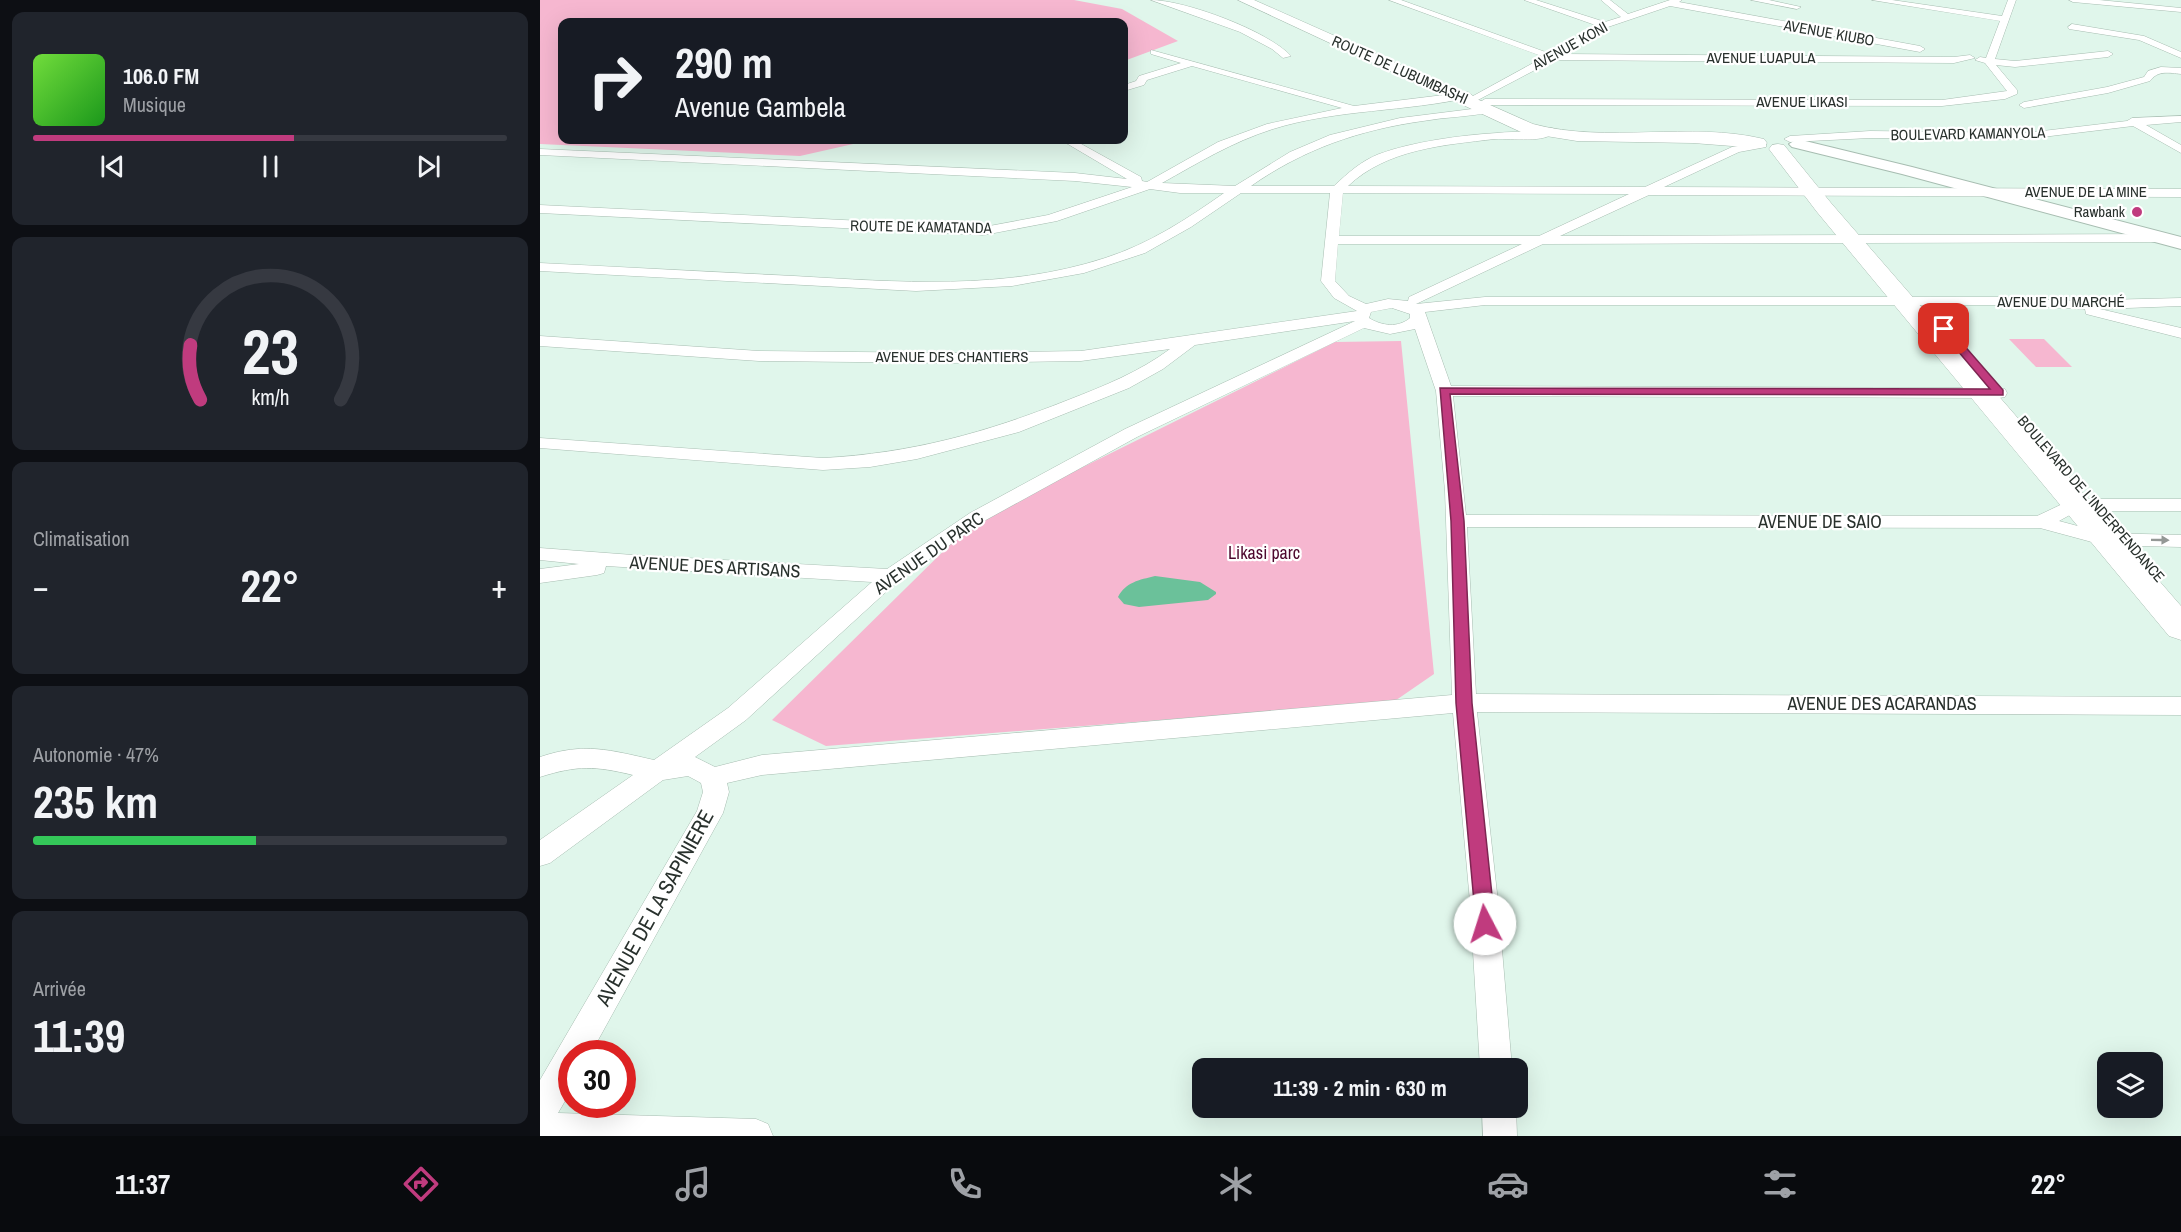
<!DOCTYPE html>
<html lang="fr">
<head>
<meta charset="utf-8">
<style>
	body { margin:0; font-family:"Archivo Narrow",sans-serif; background:#20242c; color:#f1f3f6; height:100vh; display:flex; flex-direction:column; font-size:22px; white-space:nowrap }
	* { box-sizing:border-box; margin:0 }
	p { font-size:20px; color:#9ea1a6 }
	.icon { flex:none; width:33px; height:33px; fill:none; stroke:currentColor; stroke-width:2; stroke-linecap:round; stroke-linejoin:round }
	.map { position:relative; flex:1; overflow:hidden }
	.panel { display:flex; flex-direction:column; gap:12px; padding:12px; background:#0d0f14; width:540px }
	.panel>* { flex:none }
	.banner { position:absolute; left:18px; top:18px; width:570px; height:126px; border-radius:12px; box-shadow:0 6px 24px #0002; background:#171b24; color:#f1f3f6; overflow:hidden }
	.buttons { position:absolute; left:1557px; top:1052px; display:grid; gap:12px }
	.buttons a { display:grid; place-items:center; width:66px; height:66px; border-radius:12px; background:#171b24; box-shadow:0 6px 24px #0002; font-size:30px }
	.speed { position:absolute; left:18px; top:1040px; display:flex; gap:12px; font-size:30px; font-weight:700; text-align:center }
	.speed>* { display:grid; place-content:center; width:78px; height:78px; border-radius:50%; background:#171b24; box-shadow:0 6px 24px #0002; line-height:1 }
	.speed .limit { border:9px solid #d22; background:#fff; color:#111 }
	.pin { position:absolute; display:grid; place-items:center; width:51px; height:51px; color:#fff; margin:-26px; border-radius:12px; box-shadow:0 3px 9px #0006 }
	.me { position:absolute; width:66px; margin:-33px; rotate:355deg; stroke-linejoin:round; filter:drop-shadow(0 0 4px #0008) }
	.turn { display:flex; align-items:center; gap:21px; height:126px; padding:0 18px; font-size:27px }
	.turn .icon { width:78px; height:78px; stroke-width:2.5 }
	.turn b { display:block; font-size:42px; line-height:51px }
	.big { font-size:45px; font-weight:700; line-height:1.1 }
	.panel .widget { flex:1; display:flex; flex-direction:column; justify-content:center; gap:9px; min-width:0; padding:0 21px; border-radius:12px; background:#20242c }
	.panel .dial { align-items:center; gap:0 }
	.dial svg { height:156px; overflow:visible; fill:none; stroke:#363941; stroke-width:7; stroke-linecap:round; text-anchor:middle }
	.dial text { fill:#f1f3f6; stroke:none }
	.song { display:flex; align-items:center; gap:18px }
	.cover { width:72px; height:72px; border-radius:9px; background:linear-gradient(135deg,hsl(100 70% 55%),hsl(120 70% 35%)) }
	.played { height:6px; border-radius:3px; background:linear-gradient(90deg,#c03b7e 55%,#363941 55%) }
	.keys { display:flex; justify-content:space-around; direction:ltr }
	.heat { display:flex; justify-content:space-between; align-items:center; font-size:33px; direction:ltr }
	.charge { height:9px; border-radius:4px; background:linear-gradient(90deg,#34c759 47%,#363941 0) }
	.trip { position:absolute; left:652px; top:1058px; width:336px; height:60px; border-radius:12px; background:#171b24; box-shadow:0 6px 24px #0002; font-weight:700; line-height:60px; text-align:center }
	.menu { display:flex; height:96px; justify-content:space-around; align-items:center; background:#090b0e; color:#9ea1a6 }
	.menu .icon { width:42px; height:42px }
	.menu .active { color:#c03b7e }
	.menu b { font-size:27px; color:#f1f3f6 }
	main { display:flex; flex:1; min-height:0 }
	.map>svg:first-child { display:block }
	.green { fill:#f6b7d0 }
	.water { fill:#6bc19a }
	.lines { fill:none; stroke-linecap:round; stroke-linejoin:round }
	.street-casing { stroke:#a7bdb1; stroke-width:1 }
	.secondary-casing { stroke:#a7bdb1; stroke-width:2 }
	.highway-casing { stroke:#a7bdb1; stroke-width:1 }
	.street { fill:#fff; fill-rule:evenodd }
	.secondary { fill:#fff; fill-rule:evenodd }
	.highway { fill:#fff; fill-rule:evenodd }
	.oneway { fill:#949896 }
	.route { fill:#c03b7e; stroke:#7d2652; stroke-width:1.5 }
	.poi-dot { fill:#c03b7e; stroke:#fff; stroke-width:2 }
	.labels { text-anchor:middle; stroke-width:4.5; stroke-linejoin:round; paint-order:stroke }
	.far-street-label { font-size:15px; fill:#29312d; stroke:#fff }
	.far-poi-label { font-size:15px; fill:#29312d; stroke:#fff; text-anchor:end }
	.street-label { font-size:18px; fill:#29312d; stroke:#fff }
	.park-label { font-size:18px; fill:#4e082e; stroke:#fff }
	.near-street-label { font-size:21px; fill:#29312d; stroke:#fff }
</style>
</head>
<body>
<main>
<section class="panel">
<div class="widget">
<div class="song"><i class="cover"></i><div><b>106.0 FM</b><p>Musique</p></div></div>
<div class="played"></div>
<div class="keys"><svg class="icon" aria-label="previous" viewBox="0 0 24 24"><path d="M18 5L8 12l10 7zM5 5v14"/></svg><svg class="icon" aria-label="pause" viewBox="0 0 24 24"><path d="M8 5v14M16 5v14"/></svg><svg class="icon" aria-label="next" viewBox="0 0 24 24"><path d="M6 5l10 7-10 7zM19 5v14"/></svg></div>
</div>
<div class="widget dial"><svg viewBox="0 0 100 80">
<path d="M14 69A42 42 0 1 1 86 69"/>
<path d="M14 69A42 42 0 0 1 9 41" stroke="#c03b7e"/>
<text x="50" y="56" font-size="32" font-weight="700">23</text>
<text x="50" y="72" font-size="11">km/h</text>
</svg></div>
<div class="widget"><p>Climatisation</p>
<div class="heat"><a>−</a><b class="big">22°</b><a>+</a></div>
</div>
<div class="widget"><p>Autonomie · 47%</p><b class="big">235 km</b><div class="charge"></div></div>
<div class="widget"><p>Arrivée</p><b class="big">11:39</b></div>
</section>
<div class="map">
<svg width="1641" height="1136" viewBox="0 0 1641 1136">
	<rect width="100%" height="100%" fill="#e0f6eb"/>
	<path class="green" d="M0,0H534L582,9L638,41L584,61V22H22V140H331L260,156L0,144Z
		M1469,339H1504L1532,367H1496Z
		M861,341L894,674L849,705L772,708L286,746L232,720L434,521L795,342Z"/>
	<path class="water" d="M615,576L660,582L676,592V594L668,600L599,607L584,604L578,597C586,582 599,580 615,576Z"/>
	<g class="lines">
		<g class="street-casing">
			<path id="street" d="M611,0C645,0 728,31 751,56L743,58L732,49L700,32Z
				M849,0H861L1011,54L1058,26L984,0H996L1065,22L1081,17L1061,0H1070L1088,14L1130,0H1142L1139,2L1380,46L1385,49L1380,52L1130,6L1068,27L1023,54L1414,57L1430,55L1435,58L1414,63L1014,60L936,101L931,97C866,112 797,109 733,129C692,142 658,163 622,183L695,186L750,152L790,135L860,118L948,107L952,108V112C929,117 905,117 883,121C819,130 764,149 711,186H794C808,173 821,161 839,154C871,142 922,135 957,133C976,131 994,133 1012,128L1017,131C1004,144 973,138 955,139C904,145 847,149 808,186L1105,187L1192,147L1222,142L1226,143V147L1199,152L1124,187L1641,189V197L1109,195L1020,236L1624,234L1631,238L1624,242L1003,244L876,304L945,297H1458L1524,301L1641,298V306L1560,309L1641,328V338L1546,314L1545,309L1458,305H945L885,312L911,386L1459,388L1465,389L1467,393L1465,397L1459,398L913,396L926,515L1497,516L1533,499H1641V511H1537L1519,521L1564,533L1641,535V547L1563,545L1500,528L927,527L936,694L1641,697V715L937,712L958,902L972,1068H940L930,902L913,713L222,775L187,783L189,792L183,813L51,1053H32V1089L18,1113L216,1119L228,1124L233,1136H0V1080L157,811L163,792L161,783L148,776L123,780L10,863L0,866V840L93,775C55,766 38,765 0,777V757C44,742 70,750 114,760L188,708L332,582L66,566L64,573L57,575L0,583V569L39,564L0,560V548L93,555L347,569L430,513L585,429L815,321L655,345L623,369L589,388L479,432L377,459L330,467L283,470L0,448V438L283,458C372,453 445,433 528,400C564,386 599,372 630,349L541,361L410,363L219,361L0,346V336L219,351L410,353L541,351L817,311L794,298L781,281L790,193H701L651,227L605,253L544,273L472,286L376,291L0,271V263C85,267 169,272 254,276C358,282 464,291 565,258C609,244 647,219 684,193H640L610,189L517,221L444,235L0,213V205L444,227L508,215L592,187L535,181L0,155V149L535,173L587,179L521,140H534L601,177L602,181L607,182L678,142L727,124L802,108L652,66L607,80L604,85L584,91V85L596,81L599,76L641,63L611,54V50L814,106L928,92L933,96L1004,57ZM803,193L1089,194L999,236H799ZM798,244H982L869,297L868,301L848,299L826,304L809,296L795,281ZM852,308L870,314V318C858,328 842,326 829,318L831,312ZM824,328L850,334L875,329L896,391L905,491L912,695L222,755L175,767L155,757L206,720L358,581L444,521L597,437Z
				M1211,0H1229L1261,7L1257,9Z
				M1332,0H1352L1462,16L1468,0H1476L1455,59L1475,61L1568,51L1573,54L1568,57L1475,67L1456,65L1477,90V94L1465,99L1402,106L945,105L940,102L945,99L1402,100L1467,91L1445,63L1435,60L1440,57L1446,58L1460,21Z
				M1529,0H1559L1641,8V12L1533,2Z
				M1532,24L1604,36L1641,52V58L1599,40L1529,29L1528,27Z
				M1621,67L1641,68V74C1629,73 1618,70 1610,81L1568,93L1484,108L1479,105L1484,102L1567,87L1604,77L1608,71Z
				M1641,116V122L1606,125L1641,145V153L1593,126L1486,139L1330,138L1250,142L1244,139L1250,136L1330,131L1486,133L1587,121L1592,118Z
				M942,1107H976L977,1136H943Z"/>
		</g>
		<g class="secondary-casing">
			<path id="secondary" d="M1257,139L1372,167L1641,237V249L1362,174L1252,147L1249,144Z"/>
		</g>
		<g class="highway-casing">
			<path id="highway" d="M698,0H714L993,124C1068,144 1149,121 1224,139L1227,143L1224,147L1218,148L1153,143L1037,141L981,132Z
				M1238,144L1244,145L1291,203L1641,606V640L1629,636L1277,212L1229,149L1232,145Z"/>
		</g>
		<use href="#street" class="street"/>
		<use href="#secondary" class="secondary"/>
		<use href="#highway" class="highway"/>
	</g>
	<defs><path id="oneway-solid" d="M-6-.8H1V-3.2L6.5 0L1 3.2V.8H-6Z" transform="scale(1.5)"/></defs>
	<use class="oneway" href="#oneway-solid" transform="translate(1620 540) rotate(1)"/>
	<path class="route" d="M1404,326L1408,327L1463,390V395L910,394L924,521L932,703L955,924L952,930L945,932L939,930L936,924L916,703L911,521L900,388L1450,389L1401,331V327Z"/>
	<circle class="poi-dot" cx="1597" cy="212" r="6"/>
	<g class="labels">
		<g class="far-street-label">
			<text transform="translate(1289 33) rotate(10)" y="5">AVENUE KIUBO</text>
			<text transform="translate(1030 46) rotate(-29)" y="5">AVENUE KONI</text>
			<text x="1221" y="63">AVENUE LUAPULA</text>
			<text transform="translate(860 70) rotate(24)" y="5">ROUTE DE LUBUMBASHI</text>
			<text x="1262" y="107">AVENUE LIKASI</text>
			<text transform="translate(1428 134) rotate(-1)" y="5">BOULEVARD KAMANYOLA</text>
			<text x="1546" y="197">AVENUE DE LA MINE</text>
			<text transform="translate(381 227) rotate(1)" y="5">ROUTE DE KAMATANDA</text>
			<text x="1521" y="307">AVENUE DU MARCHÉ</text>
			<text x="412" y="362">AVENUE DES CHANTIERS</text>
			<text transform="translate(1551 499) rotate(49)" y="5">BOULEVARD DE L'INDERPENDANCE</text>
		</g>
		<g class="far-poi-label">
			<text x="1585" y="217">Rawbank</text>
		</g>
		<g class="street-label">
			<text x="1280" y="528">AVENUE DE SAIO</text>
			<text transform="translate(389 553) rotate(-35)" y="6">AVENUE DU PARC</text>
			<text transform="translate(175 567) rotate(3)" y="6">AVENUE DES ARTISANS</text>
			<text x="1342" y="710">AVENUE DES ACARANDAS</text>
		</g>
		<g class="park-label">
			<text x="724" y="559">Likasi parc</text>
		</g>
		<g class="near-street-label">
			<text transform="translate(115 908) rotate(-61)" y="7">AVENUE DE LA SAPINIERE</text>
		</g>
	</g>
</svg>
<div class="buttons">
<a><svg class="icon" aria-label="layers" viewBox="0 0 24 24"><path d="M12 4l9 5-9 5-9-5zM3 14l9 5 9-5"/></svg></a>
</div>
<div class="speed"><div class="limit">30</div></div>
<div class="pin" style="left:1404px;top:329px;background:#d93025"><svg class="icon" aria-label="arrive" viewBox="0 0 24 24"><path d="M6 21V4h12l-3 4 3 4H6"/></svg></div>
<svg class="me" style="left:945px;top:924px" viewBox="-20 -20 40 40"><circle r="19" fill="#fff"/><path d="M0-13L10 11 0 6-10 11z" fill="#c03b7e"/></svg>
<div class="trip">11:39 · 2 min · 630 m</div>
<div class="banner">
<div class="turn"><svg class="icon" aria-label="right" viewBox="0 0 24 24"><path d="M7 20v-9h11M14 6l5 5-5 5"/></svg><div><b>290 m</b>Avenue Gambela</div></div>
</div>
</div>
</main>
<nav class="menu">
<b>11:37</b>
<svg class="icon active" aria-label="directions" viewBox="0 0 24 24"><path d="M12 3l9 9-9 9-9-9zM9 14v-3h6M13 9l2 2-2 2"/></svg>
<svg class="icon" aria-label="music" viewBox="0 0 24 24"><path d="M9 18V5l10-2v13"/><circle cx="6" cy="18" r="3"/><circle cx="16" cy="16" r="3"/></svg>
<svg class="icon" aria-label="phone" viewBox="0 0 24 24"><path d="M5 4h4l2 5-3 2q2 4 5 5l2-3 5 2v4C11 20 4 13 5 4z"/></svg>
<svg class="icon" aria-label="climate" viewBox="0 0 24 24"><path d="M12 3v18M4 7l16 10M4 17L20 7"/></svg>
<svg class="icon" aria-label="car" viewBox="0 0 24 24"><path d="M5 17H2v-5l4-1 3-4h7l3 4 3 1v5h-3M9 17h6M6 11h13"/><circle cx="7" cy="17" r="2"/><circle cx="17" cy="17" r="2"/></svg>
<svg class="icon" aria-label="filters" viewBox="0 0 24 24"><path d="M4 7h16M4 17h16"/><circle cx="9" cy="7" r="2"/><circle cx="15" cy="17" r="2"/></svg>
<b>22°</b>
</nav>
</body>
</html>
